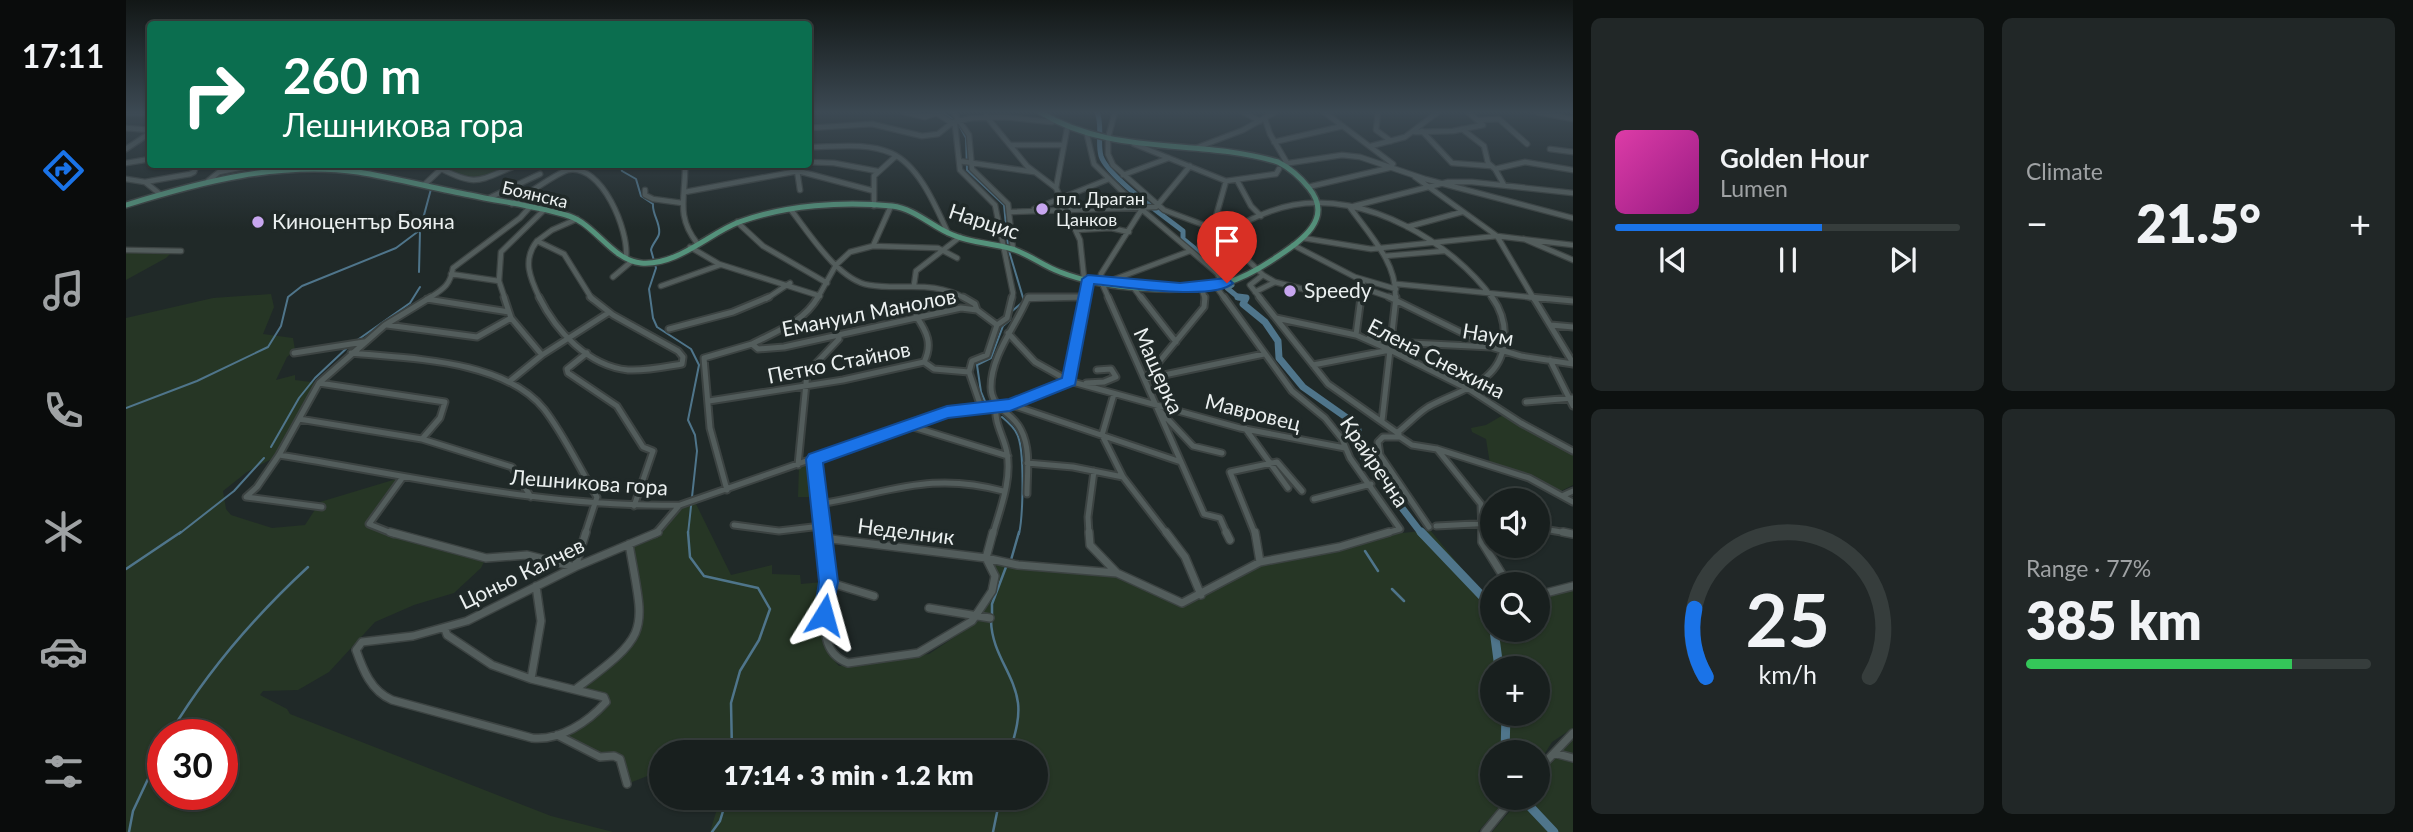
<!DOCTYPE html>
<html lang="en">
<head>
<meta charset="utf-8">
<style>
	body { margin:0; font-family:Lato,sans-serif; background:#212727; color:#f1f3f6; height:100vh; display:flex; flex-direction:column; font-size:26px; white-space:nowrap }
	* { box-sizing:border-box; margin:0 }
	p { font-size:23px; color:#9fa2a4 }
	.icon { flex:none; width:38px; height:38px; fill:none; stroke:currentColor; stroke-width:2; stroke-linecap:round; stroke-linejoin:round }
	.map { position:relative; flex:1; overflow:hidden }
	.sheet { display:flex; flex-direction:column; gap:18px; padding:18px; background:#0d1110; width:840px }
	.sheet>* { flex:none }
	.guide { position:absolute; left:21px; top:21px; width:665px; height:147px; border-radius:7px; box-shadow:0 2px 5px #0004,0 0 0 2px #363d3c; background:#0b6e4f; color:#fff; overflow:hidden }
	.controls { position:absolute; left:1354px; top:488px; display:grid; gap:14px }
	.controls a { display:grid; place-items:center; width:70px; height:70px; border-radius:50%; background:#181f1e; box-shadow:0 2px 5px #0004,0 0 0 2px #363d3c; font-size:35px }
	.speed { position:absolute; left:21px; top:719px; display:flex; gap:14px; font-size:35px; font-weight:700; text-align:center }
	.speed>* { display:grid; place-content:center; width:91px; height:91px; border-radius:50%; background:#181f1e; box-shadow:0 2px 5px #0004,0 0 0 2px #363d3c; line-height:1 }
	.speed .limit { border:10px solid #d22; background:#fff; color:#111 }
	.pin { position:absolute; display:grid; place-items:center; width:60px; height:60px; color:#fff; margin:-72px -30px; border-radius:50% 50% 50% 0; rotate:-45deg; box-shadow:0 0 7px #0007 }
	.pin .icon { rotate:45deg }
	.me { position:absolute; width:77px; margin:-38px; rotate:8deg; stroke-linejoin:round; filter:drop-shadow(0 0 5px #0008) }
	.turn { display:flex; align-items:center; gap:24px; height:147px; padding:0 21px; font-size:32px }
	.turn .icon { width:91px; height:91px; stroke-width:2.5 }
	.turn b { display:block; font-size:49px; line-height:60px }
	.big { font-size:52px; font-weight:800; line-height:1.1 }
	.sheet .widget { flex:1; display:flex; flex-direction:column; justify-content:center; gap:10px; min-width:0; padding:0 24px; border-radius:10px; background:#212727 }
	.sheet .dial { align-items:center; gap:0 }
	.dial svg { height:182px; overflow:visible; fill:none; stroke:#363d3c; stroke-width:7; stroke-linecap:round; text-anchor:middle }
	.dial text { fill:#f1f3f6; stroke:none }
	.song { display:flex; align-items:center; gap:21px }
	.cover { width:84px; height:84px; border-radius:10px; background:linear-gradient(135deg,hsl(320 70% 55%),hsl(310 70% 35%)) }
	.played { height:7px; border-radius:4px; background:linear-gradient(90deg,#1a73e8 60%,#363d3c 60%) }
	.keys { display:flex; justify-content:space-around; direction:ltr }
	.heat { display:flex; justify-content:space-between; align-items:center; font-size:38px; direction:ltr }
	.charge { height:10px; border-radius:5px; background:linear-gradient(90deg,#34c759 77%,#363d3c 0) }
	.sheet .tiles { flex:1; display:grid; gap:18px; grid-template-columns:repeat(2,1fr) }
	.trip { position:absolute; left:523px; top:740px; width:399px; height:70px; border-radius:35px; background:#181f1e; box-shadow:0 2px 5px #0004,0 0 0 2px #363d3c; font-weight:800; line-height:70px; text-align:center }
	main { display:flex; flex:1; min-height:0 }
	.tab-bar { display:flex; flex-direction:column; width:126px; justify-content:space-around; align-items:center; background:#0a0c0c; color:#9fa2a4 }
	.tab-bar .icon { width:49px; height:49px }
	.tab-bar .on { color:#1a73e8 }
	.tab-bar b { font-size:32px; color:#f1f3f6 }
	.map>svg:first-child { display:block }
	.green { fill:#263625; fill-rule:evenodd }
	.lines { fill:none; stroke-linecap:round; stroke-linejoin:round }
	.stream-far1 { stroke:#4f758b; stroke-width:2 }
	.stream { stroke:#4f758b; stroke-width:2.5 }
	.river-far2 { stroke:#4f758b; stroke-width:5 }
	.river-far1 { stroke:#4f758b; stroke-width:7 }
	.river { stroke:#4f758b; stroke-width:9 }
	.minor-far2-casing { stroke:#3c4342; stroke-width:7 }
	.minor-far1-casing { stroke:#3c4342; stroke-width:9 }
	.minor-casing { stroke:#3c4342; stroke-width:10 }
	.major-casing { stroke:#3c4342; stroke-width:8 }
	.minor-far2 { stroke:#535d5c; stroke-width:4.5 }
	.minor-far1 { stroke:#535d5c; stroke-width:5 }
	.minor { stroke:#535d5c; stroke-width:7 }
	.major { stroke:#54927b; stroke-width:5 }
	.route { fill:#1a73e8; stroke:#114b97; stroke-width:2 }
	.poi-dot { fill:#c7a6ef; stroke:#202928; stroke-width:2.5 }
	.labels { text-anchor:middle; stroke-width:7; stroke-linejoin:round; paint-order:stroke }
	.far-street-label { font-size:18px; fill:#ebf0f0; stroke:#202928 }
	.far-poi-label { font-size:18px; fill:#ebf0f0; stroke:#202928; text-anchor:start }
	.poi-label { font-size:21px; fill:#ebf0f0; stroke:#202928; text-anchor:start }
	.street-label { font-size:21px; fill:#ebf0f0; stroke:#202928 }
</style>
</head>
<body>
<main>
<nav class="tab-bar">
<b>17:11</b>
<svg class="icon on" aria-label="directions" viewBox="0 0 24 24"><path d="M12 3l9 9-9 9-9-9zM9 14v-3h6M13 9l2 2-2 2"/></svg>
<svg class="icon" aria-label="music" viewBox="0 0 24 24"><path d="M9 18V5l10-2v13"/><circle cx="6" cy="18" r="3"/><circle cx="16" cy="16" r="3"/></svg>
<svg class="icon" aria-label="phone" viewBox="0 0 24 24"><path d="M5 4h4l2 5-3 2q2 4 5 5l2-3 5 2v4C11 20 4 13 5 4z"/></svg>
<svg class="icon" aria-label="climate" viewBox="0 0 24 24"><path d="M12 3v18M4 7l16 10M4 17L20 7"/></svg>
<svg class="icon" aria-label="car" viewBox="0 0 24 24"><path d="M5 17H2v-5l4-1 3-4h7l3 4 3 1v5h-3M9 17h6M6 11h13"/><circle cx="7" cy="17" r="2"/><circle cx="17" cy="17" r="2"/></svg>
<svg class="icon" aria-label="filters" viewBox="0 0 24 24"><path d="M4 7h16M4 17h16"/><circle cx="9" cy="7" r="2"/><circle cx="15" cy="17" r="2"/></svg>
</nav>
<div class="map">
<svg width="1447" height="832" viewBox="0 0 1447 832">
	<rect width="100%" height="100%" fill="#202928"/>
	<path class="green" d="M318,164L386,165C356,181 347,181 315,167Z
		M0,251H47L40,258L0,280Z
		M145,294L148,307L137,334L167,338L169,350L161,357L150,380L169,375V380L193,383L153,455L121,472L97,491L100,509L105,515L146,528L179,525L194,502L277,477L244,524L360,558L355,568L328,593L288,605L249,622L203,672L172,690L137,691L134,695L161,709L164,714L425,816L487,832H0V318L87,298ZM37,735H96V794H37Z
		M1379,414L1447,454V485L1433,492L1364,464L1360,439L1346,432L1345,428L1360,425Z
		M686,462L690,497H672L673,466Z
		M570,504L605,575L646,565V574L674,575L675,584L696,582C695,610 693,644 713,666L803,654L845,626L864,603L872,579L866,563C904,567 945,567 982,575C1009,580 1032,597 1058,605L1137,565L1267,534L1304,530L1367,606V630H1412V600L1447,590V728L1426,742L1412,764V752H1367V798H1381L1352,832H584L591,809L579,798H910V752H536L535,776L524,775L501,784L494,759L474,757L431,735L474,709L478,697L451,688L497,653L514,625L503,544L529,534L549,508ZM1367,668H1412V714H1367Z
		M1447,739V832H1366L1395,798H1412V778Z"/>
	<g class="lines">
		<path class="stream-far1" d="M816,112L828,120
			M832,123L840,138L841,170L878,205L882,246
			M494,164L496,171L510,179L515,196L527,204C526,215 535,223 533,234C532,239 526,244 525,250L530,268L523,289L527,318L531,327L565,349L573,365L562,420L569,435L571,451L562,534
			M318,167L320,164
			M293,272L294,230L305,189
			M230,341L284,303L294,287
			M861,406L855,392L851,365L865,358L877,326L884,320L885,312L898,301L883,251
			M0,408L71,381L142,347L155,326L162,297L176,286L270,248L294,230
			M876,417C882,422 888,427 891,434C899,449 897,516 893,534
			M145,447L173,398L189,378L223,346
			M53,534L108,491L138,458"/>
		<path class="stream" d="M562,532L564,557L578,576L632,588L644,609L633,640L614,671L605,703L606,752
			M1239,551L1252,571
			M885,560L893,532
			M0,569L55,532
			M1266,589L1278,601
			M866,615V604L880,567
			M865,621C866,654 888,673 892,703C894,720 888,737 884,752
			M43,735C81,671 128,617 182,567
			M3,832L7,811L37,747
			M586,832L594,821L601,798
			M867,832L874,798"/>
		<path class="river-far2" d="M971,112C977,127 971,141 975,156C981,176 1039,217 1057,231V239L1098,272L1106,285L1101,288L1112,297L1120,299"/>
		<path class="river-far1" d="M1112,297L1120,298L1117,304L1139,322L1152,341L1153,358L1177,387L1231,425L1234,440L1231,442L1237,457L1258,478L1266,495L1296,534"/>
		<path class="river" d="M1295,532L1357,597L1363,605L1367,619
			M1368,630L1373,668
			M1379,752L1380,714
			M1396,798L1428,832"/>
		<g class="minor-far2-casing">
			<path id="minor-far2" d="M778,112L799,117L811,113
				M809,112L829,125L834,170L869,205L887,293L886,299
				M827,112L843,135L846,169L882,204L887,249
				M989,112L982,138V154L987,165L1038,210L1091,230L1137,275L1149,282L1185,291L1207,292L1237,288L1269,299
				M1117,112L1134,121
				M1252,112L1250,130L1265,141
				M1411,112L1447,119
				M0,113H24
				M860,116L901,166L930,188
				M1139,119L1144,134L1161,163
				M1351,120L1373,119L1401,144
				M0,128L24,130
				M682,128L746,124L796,136L812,134L827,122L846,118L879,117L926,122
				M941,129L930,188L954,240L958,278
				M1336,129L1358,146L1362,163L1369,169L1378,185
				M1296,131L1326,163L1365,166
				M1289,132L1327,131L1357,125L1342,112
				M961,135L968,164L1007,202L1091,273L1097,284
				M1148,142L1217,126
				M1008,144L1100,181L1087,227
				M885,145H938
				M1245,146L1279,137L1312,112
				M682,147C708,147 740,142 765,153C793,165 810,207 822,233
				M1070,148L1117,130L1149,112
				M0,149L24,133
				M1424,149L1447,152
				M833,161L908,172
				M682,162L708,163L751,171
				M0,163L24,159
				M180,164L212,167
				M306,164C352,189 350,181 394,164
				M559,164C560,196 549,215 571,243
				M670,164L674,190
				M1157,164L1216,155L1234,157L1299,179L1447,218
				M1369,169L1399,162L1447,170
				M997,175L1043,158
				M1289,177L1371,236L1408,299
				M0,179L19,182L34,194
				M82,181L93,172L128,165
				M1100,181L1150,174L1153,169
				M19,182L64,174L68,172L71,164
				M1112,182L1125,206L1135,216
				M298,185L315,169
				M1182,187L1263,168L1267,164L1198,112
				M519,190V195L527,199L556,203
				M559,192L672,171L748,191
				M363,198L414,174
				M386,204C397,197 432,172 442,170C476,163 503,231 500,257
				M748,206V176L770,156
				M1223,206C1242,233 1273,264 1269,299
				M1228,206L1322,182H1346L1447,193
				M908,209L983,179
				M665,210C683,233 712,280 743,285C778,291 805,279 840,299
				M883,212L1030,207L1064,166
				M611,222L637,246L701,283
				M1281,227L1336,212
				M950,230L985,228L1003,232
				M1177,238L1245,249L1371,236L1447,245
				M1398,239L1447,260
				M411,241L438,254L466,299
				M411,241C396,260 404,278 414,299
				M411,241L426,230L451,219
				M1167,245L1229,277L1270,289
				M747,246L765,206
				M1074,246C1104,231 1134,211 1167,205C1239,191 1326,242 1367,299
				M564,247L593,264L694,296
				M0,250L55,251
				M1259,256L1318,251
				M325,274L373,281
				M487,277L506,261
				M981,282L1064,251
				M1271,284L1422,299
				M788,285L790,271L834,237
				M1089,285L1099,299
				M535,286L594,265
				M1007,287L1016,299
				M1075,287L1079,299
				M1129,292L1149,282
				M302,299C317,289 324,286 327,268L394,218L404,207
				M379,299L373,281L375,252L418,210
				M640,299L664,283
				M691,299L710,265L724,252L747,246L812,248L831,258
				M901,299L961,297
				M959,299L963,279
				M983,299L975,281V274L1016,209
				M1135,299L1124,285L1137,275
				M1235,299L1237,280"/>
		</g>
		<g class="minor-far1-casing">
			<path id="minor-far1" d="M378,297L385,318L416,355
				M413,297C430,331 462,366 502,370C520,371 538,367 556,364L557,357L552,351L487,315L464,297
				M837,297L849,304L851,310
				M982,297L1078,514L1094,518L1101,534
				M1015,297L1050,342
				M1098,297L1166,391L1199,418L1216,439L1224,458L1274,529L1257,534
				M1133,297L1202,384L1273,434
				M1263,297L1365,347
				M1404,297L1447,301
				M1407,297L1447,363
				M301,299L383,312
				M1150,318L1230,335L1264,350L1344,390L1395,423L1447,451
				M261,325L351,337L385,318
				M1425,325L1447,327
				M543,329L607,312L643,297
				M882,333L909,362L943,381L1114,428L1219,448
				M1233,336L1230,335L1235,297
				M1243,338L1265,342L1365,347L1395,356L1447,364
				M626,344C651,331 678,322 692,297
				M168,353L238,342
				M225,353C284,359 377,359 418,409C439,436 453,468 471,497L459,534
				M461,353L441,369L442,373L491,406L517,447L527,451L508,506
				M1424,360L1447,406
				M798,362L808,369L843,372L855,407
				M1187,365L1264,350
				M843,372L846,361L861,355L871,325L881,318L886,297
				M1019,379L1138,354
				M1019,379L1078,307L1079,297
				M384,381L416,355L482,313
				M193,383L319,402L314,418L296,439
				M960,383L978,382L990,377L985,369L971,370
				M988,394L976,435L997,477L1041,534
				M583,401L717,380L798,362C807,344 801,332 790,316
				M1400,402L1446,398
				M886,405L1055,462
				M1035,412L1067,446L1096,453
				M173,419L296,439L386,467L405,497
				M1256,421L1270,297
				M784,426L882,456
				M1119,428L1162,488
				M1272,432C1282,424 1291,414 1302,407C1332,390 1374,384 1378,343C1380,326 1376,311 1366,297
				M1311,449L1355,504L1356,534
				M153,455C285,476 420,508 554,505L821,412L884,405L943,381L960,297
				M688,459L697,534
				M901,463L947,467L997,477
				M672,465L681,373L713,339V334
				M601,490L584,428L578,358L626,344L632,349L658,347L835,308L851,310L871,325
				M901,494C901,473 905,449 895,430C887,412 865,409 865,387C865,355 890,326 902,297H961
				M1436,496L1447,491
				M1188,499L1245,484
				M693,504C764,493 803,471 877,491
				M196,507L120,497L131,487L153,455L193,383L259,325L305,297
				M608,525L653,531L695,526
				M1310,526L1367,523
				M1303,527L1254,455L1252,442L1257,437H1274L1286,445L1311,449L1403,478L1447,502
				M1412,528L1447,534
				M268,534L243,524L277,477
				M529,534L552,507
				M867,534C874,509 886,480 881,453C878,436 868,424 870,406
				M963,534L962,517L968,471
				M1129,534L1104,472L1151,462L1176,491"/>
		</g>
		<g class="minor-casing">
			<path id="minor" d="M264,532L360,558L401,555L449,567
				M696,532C698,548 701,565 702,581C703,609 687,650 722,663L792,653L846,621L866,591L869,576L860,558
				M963,532L964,545L991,573
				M1040,532L1059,557L1075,595
				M1100,532L1104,540
				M1129,532L1134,562
				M1356,532V542L1382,584
				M1437,532L1447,534
				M697,538L860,558L892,565L991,573L1056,603L1134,562L1213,547L1263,532
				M860,558L867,532
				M449,567L460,532
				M702,582L748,596
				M1412,595L1447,586
				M803,608L864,618
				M319,629L321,635L366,665L405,679L478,697L480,702C462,722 434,741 406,738L266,700C245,691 237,670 230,650L236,642L287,636L341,621L449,567L532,532
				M405,679L415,621L410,586
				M451,688C527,632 518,632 503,544
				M431,735L474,757L488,756L494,759L501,784
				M1428,753L1447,758
				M1412,770L1447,733
				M1359,832L1387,798"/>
		</g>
		<g class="major-casing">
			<path id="major" d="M0,205C74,182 154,161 232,172C269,178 307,188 344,195C376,202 411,206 443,216C470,225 486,260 515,263C551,266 582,234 613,222C660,205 717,201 766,206C790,209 806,227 827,235C845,243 866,243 886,249C903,254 917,266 934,272C977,289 1056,295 1100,283C1117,278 1133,269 1148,259C1173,242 1209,220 1183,188C1174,177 1164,168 1152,162C1073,138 987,157 914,112"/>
		</g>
		<use href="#minor-far2" class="minor-far2"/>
		<use href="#minor-far1" class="minor-far1"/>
		<use href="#minor" class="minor"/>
		<use href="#major" class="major"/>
	</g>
	<linearGradient id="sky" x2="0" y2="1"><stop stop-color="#121716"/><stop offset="0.49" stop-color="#3c4953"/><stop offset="1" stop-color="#3c4953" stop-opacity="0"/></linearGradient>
	<rect width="1447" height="229" fill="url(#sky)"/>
	<path class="route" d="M962,275L1054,283L1101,278L1107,283C1090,301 995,287 968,284L949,385L884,411L822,418L697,463L712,582L704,622L698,624L691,622L688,615L693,582L680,459L683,454L821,406L883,399L936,378L956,279Z"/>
	<g class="poi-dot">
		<circle cx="916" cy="209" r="7"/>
		<circle cx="132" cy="222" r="7"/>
		<circle cx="1164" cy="291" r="7"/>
	</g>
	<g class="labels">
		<g class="far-street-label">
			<text transform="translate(409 195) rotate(13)" y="6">Боянска</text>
		</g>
		<g class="far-poi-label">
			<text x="930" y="205">пл. Драган<tspan x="930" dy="21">Цанков</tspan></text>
		</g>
		<g class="poi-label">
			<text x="146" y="229">Киноцентър Бояна</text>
			<text x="1178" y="298">Speedy</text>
		</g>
		<g class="street-label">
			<text transform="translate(858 222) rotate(18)" y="7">Нарцис</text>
			<text transform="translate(743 313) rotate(-11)" y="7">Емануил Манолов</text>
			<text transform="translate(1362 335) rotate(9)" y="7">Наум</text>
			<text transform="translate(1310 359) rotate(27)" y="7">Елена Снежина</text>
			<text transform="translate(713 363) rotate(-11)" y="7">Петко Стайнов</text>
			<text transform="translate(1032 371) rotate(66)" y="7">Мащерка</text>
			<text transform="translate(1127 413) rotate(14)" y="7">Мавровец</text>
			<text transform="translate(1248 462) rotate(56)" y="7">Крайречна</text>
			<text transform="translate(463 483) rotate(4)" y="7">Лешникова гора</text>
			<text transform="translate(780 532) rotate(7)" y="7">Неделник</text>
			<text transform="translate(396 574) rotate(-26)" y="7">Цоньо Калчев</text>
		</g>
	</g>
</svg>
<div class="controls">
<a><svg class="icon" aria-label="sound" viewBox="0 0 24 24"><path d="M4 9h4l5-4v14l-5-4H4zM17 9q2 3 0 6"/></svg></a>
<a><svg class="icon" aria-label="search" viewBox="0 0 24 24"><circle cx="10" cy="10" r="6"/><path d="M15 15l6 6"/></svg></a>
<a>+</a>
<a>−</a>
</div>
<div class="speed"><div class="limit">30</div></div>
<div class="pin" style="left:1101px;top:283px;background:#d93025"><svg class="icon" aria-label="arrive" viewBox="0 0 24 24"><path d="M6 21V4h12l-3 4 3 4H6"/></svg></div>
<svg class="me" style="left:698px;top:615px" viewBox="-20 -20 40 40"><path d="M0-17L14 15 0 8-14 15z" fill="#1a73e8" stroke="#fff" stroke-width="4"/></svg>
<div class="trip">17:14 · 3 min · 1.2 km</div>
<div class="guide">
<div class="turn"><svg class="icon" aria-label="right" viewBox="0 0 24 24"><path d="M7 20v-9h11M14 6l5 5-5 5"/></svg><div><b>260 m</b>Лешникова гора</div></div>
</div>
</div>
<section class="sheet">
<div class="tiles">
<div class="widget">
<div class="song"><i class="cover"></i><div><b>Golden Hour</b><p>Lumen</p></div></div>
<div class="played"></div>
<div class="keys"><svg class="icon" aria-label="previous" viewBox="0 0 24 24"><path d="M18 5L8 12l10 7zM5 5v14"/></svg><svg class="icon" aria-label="pause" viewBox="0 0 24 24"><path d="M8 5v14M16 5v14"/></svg><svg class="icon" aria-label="next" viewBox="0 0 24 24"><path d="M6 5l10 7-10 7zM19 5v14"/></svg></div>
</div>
<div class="widget"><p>Climate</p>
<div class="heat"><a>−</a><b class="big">21.5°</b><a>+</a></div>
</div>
<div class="widget dial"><svg viewBox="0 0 100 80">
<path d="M14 69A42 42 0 1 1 86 69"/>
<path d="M14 69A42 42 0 0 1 9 39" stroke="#1a73e8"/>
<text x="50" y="56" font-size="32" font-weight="700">25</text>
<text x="50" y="72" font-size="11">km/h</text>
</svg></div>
<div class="widget"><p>Range · 77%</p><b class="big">385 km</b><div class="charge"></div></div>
</div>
</section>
</main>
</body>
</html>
